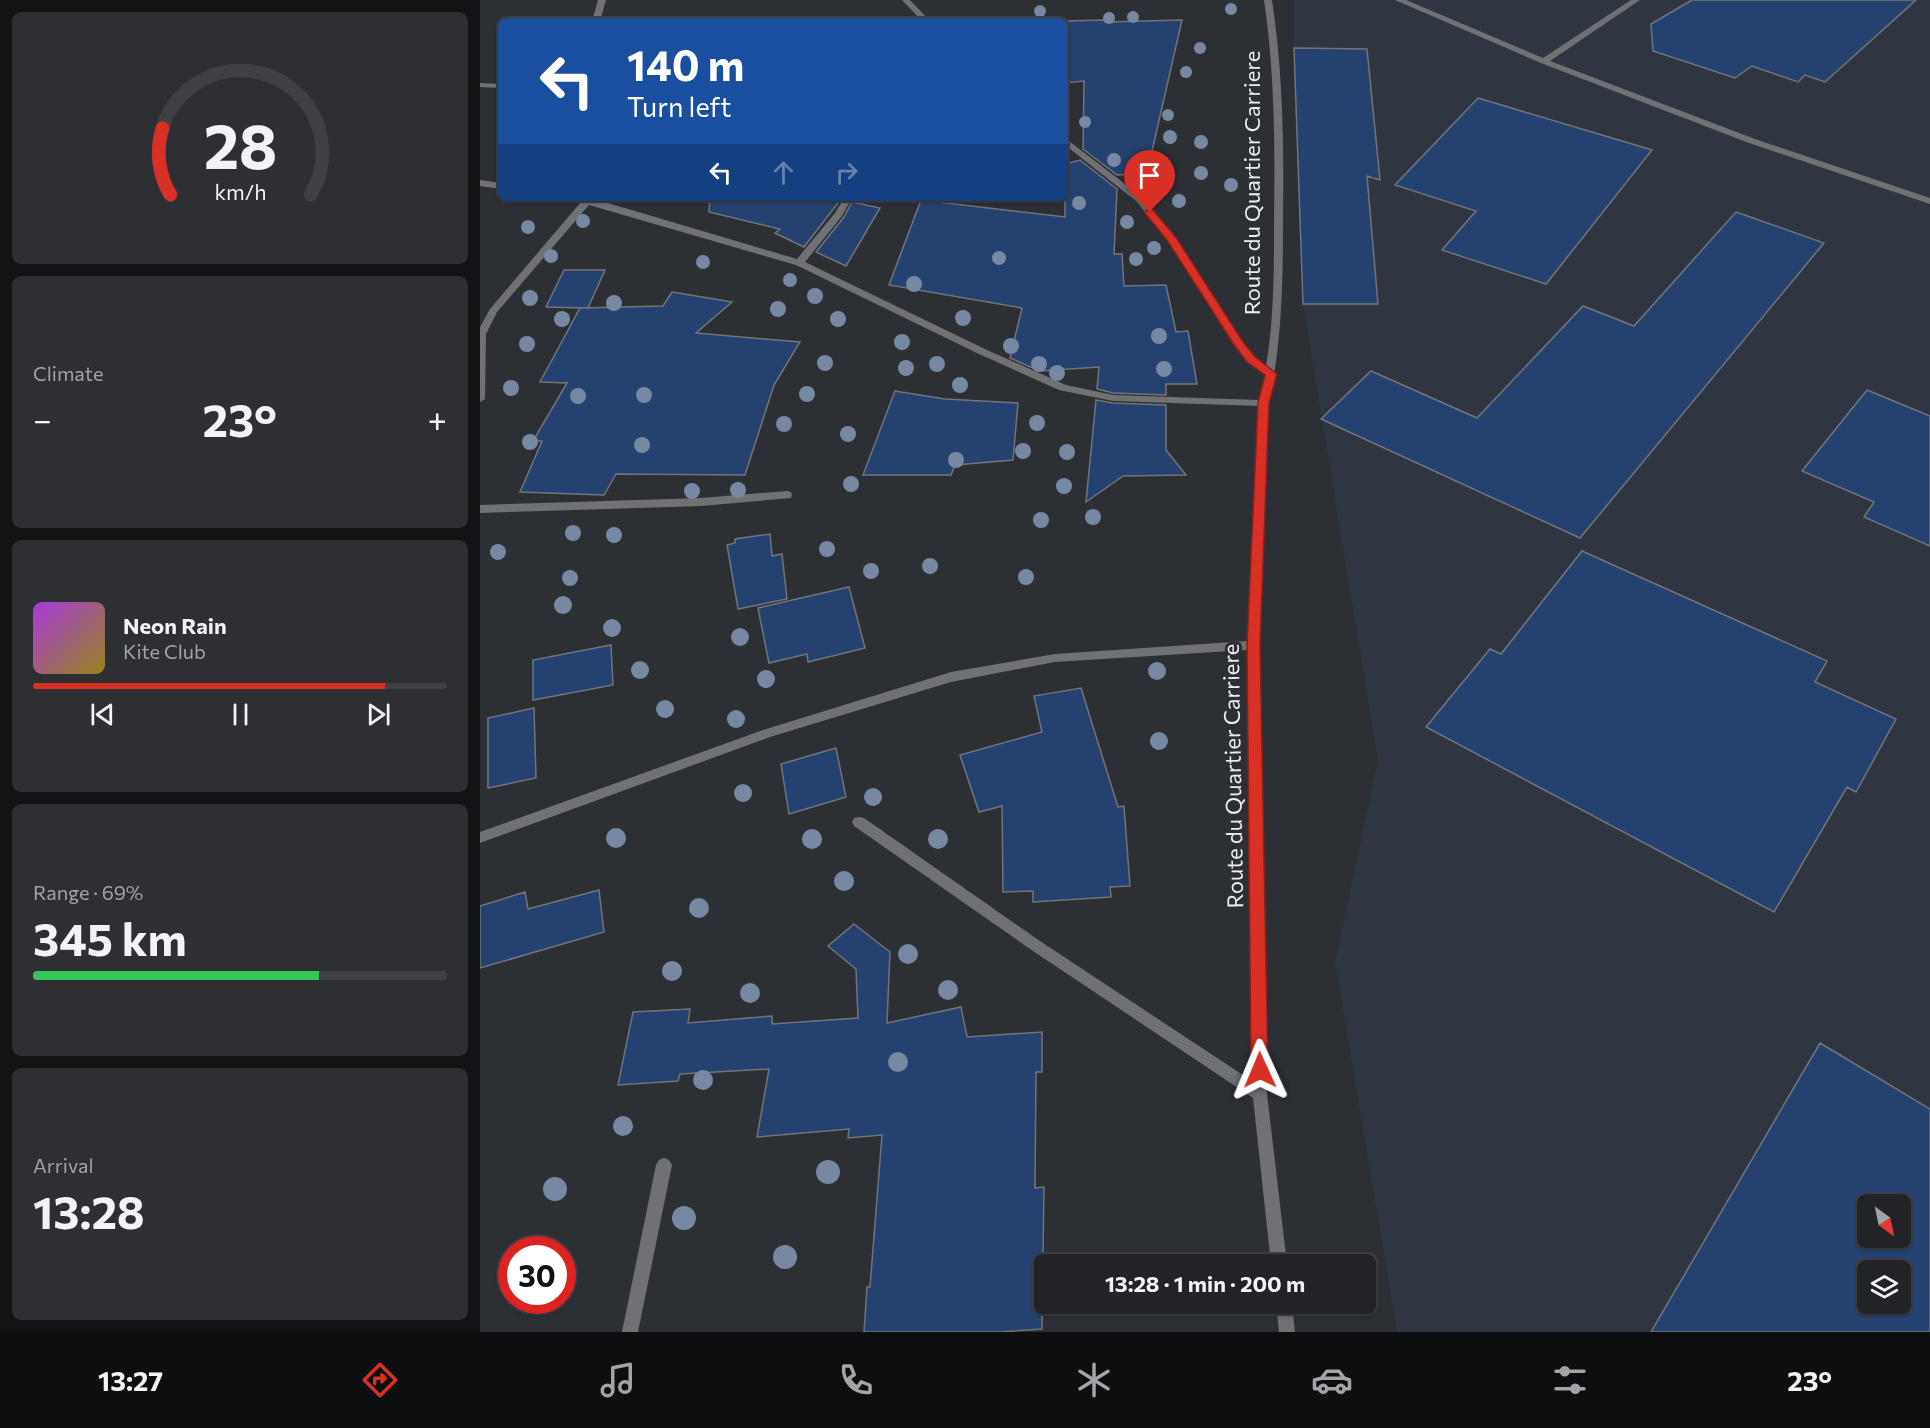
<!DOCTYPE html>
<html lang="en">
<head>
<meta charset="utf-8">
<style>
	body { margin:0; font-family:Commissioner,sans-serif; background:#2d2f33; color:#f1f3f6; height:100vh; display:flex; flex-direction:column; font-size:22px; white-space:nowrap }
	* { box-sizing:border-box; margin:0 }
	p { font-size:20px; color:#a2a4a7 }
	.icon { flex:none; width:33px; height:33px; fill:none; stroke:currentColor; stroke-width:2; stroke-linecap:round; stroke-linejoin:round }
	.map { position:relative; flex:1; overflow:hidden }
	.side { display:flex; flex-direction:column; gap:12px; padding:12px; background:#121315; width:480px }
	.side>* { flex:none }
	.hud { position:absolute; left:18px; top:18px; width:570px; height:183px; border-radius:9px; box-shadow:0 2px 4px #0004,0 0 0 2px #3e4044; background:#1a4fa0; color:#fff; overflow:hidden }
	.needle { width:39px; rotate:147deg }
	.controls { position:absolute; left:1377px; top:1194px; display:grid; gap:12px }
	.controls a { display:grid; place-items:center; width:54px; height:54px; border-radius:9px; background:#212327; box-shadow:0 2px 4px #0004,0 0 0 2px #3e4044; font-size:30px }
	.speed { position:absolute; left:18px; top:1236px; display:flex; gap:12px; font-size:30px; font-weight:700; text-align:center }
	.speed>* { display:grid; place-content:center; width:78px; height:78px; border-radius:50%; background:#212327; box-shadow:0 2px 4px #0004,0 0 0 2px #3e4044; line-height:1 }
	.speed .limit { border:9px solid #d22; background:#fff; color:#111 }
	.pin { position:absolute; display:grid; place-items:center; width:51px; height:51px; color:#fff; margin:-62px -26px; border-radius:50% 50% 50% 0; rotate:-45deg; box-shadow:0 0 6px #0007 }
	.pin .icon { rotate:45deg }
	.me { position:absolute; width:66px; margin:-33px; rotate:359deg; stroke-linejoin:round; filter:drop-shadow(0 0 4px #0008) }
	.turn { display:flex; align-items:center; gap:21px; height:126px; padding:0 30px; font-size:27px }
	.turn .icon { width:78px; height:78px; stroke-width:2.5 }
	.turn b { display:block; font-size:42px; line-height:51px }
	.lanes { display:flex; align-items:center; height:57px; padding:0 30px; background:#0003; justify-content:center; gap:30px; direction:ltr }
	.lanes .off { opacity:.35 }
	.big { font-size:45px; font-weight:700; line-height:1.1 }
	.side .tile { flex:1; display:flex; flex-direction:column; justify-content:center; gap:9px; min-width:0; padding:0 21px; border-radius:9px; background:#2d2f33 }
	.side .dial { align-items:center; gap:0 }
	.dial svg { height:156px; overflow:visible; fill:none; stroke:#3e4044; stroke-width:7; stroke-linecap:round; text-anchor:middle }
	.dial text { fill:#f1f3f6; stroke:none }
	.song { display:flex; align-items:center; gap:18px }
	.cover { width:72px; height:72px; border-radius:9px; background:linear-gradient(135deg,hsl(280 70% 55%),hsl(50 70% 35%)) }
	.played { height:6px; border-radius:3px; background:linear-gradient(90deg,#d93025 85%,#3e4044 85%) }
	.keys { display:flex; justify-content:space-around; direction:ltr }
	.heat { display:flex; justify-content:space-between; align-items:center; font-size:33px; direction:ltr }
	.charge { height:9px; border-radius:4px; background:linear-gradient(90deg,#34c759 69%,#3e4044 0) }
	.trip { position:absolute; left:554px; top:1254px; width:342px; height:60px; border-radius:9px; background:#212327; box-shadow:0 2px 4px #0004,0 0 0 2px #3e4044; font-weight:700; line-height:60px; text-align:center }
	.tabs { display:flex; height:96px; justify-content:space-around; align-items:center; background:#0d0e10; color:#a2a4a7 }
	.tabs .icon { width:42px; height:42px }
	.tabs .selected { color:#d93025 }
	.tabs b { font-size:27px; color:#f1f3f6 }
	main { display:flex; flex:1; min-height:0 }
	.map>svg:first-child { display:block }
	.built { fill:#303641; fill-rule:evenodd }
	.building { fill:#25416f; stroke:#71757b; stroke-width:1.5; fill-rule:evenodd }
	.lines { fill:none; stroke-linecap:round; stroke-linejoin:round }
	.lane { fill:#707174; fill-rule:evenodd }
	.street { fill:#707174; fill-rule:evenodd }
	.tree { fill:#7788a3 }
	.route { fill:#d93025; stroke:#8d1f18; stroke-width:1.5 }
	.labels { text-anchor:middle; stroke-width:6; stroke-linejoin:round; paint-order:stroke }
	.street-label { font-size:22px; fill:#eaecf0; stroke:#2c2f34 }
</style>
</head>
<body>
<main>
<section class="side">
<div class="tile dial"><svg viewBox="0 0 100 80">
<path d="M14 69A42 42 0 1 1 86 69"/>
<path d="M14 69A42 42 0 0 1 10 35" stroke="#d93025"/>
<text x="50" y="56" font-size="32" font-weight="700">28</text>
<text x="50" y="72" font-size="11">km/h</text>
</svg></div>
<div class="tile"><p>Climate</p>
<div class="heat"><a>−</a><b class="big">23°</b><a>+</a></div>
</div>
<div class="tile">
<div class="song"><i class="cover"></i><div><b>Neon Rain</b><p>Kite Club</p></div></div>
<div class="played"></div>
<div class="keys"><svg class="icon" aria-label="previous" viewBox="0 0 24 24"><path d="M18 5L8 12l10 7zM5 5v14"/></svg><svg class="icon" aria-label="pause" viewBox="0 0 24 24"><path d="M8 5v14M16 5v14"/></svg><svg class="icon" aria-label="next" viewBox="0 0 24 24"><path d="M6 5l10 7-10 7zM19 5v14"/></svg></div>
</div>
<div class="tile"><p>Range · 69%</p><b class="big">345 km</b><div class="charge"></div></div>
<div class="tile"><p>Arrival</p><b class="big">13:28</b></div>
</section>
<div class="map">
<svg width="1450" height="1332" viewBox="0 0 1450 1332">
	<rect width="100%" height="100%" fill="#2c2f34"/>
	<path class="built" d="M814,0H1450V1332H917L855,962L898,760L823,304L814,48ZM1388,1204H1420V1238H1388ZM1388,1270H1420V1304H1388Z"/>
	<path class="building" d="M1212,0H1436L1345,82L1325,75L1318,82L1272,66L1255,78L1173,51L1171,24Z
		M624,20L625,22L702,20L667,173L637,175L603,149L604,81L585,83V21Z
		M814,48L887,49L900,180L887,176L898,304H823Z
		M998,98L1172,150L1066,284L962,250L996,211L915,185Z
		M600,160L637,189L634,254H642L644,286L686,285L696,332L708,331L717,384H686V395L633,393L617,389L619,367L560,371L530,358L542,308L409,285L441,200L585,217V164Z
		M230,198H355L361,199L324,247L295,233L300,229L229,212Z
		M372,202L400,208L366,266L336,252L364,217Z
		M1256,212L1344,243L1100,538L841,419L891,371L997,418L1103,306L1154,326Z
		M84,270H125L108,308L66,307Z
		M192,292L252,302L216,333L320,342L294,385L265,475L136,474L124,495L40,492L62,441H53L87,383L60,382L100,308L183,306Z
		M1387,390L1450,416V546L1384,517L1394,502L1322,471Z
		M415,391L465,399L538,403L533,460L475,465L471,475H383Z
		M616,400L633,403L686,405V450L706,475L643,476L606,502Z
		M290,534L292,556L302,554L307,599L258,609L247,545L255,543V539Z
		M1102,551L1347,661L1335,682L1416,719L1376,792L1367,787L1294,912L946,727L1010,649L1021,654Z
		M369,587L385,648L328,662L327,654L289,663L278,608Z
		M131,645L133,685L53,700V660Z
		M601,688L638,807L644,806L650,886L630,887L631,897L553,902V891L523,892L522,806L499,812L480,755L562,732L554,696Z
		M54,708L56,778L8,788V718Z
		M356,748L366,797L309,814L301,764Z
		M119,890L124,932L0,968V906L45,892L48,909Z
		M374,924L410,952L407,1023L481,1007L487,1037L562,1032V1072H556L555,1188L564,1187L562,1329L520,1332H384L387,1287H390L402,1135L368,1138L369,1129L277,1137L289,1069L200,1074L198,1081L138,1085L153,1012L210,1009L208,1023L292,1016V1024L378,1018L376,969L348,946Z
		M1340,1043L1450,1109V1332H1171ZM1388,1204H1420V1238H1388ZM1388,1270H1420V1304H1388Z"/>
	<g class="lines">
		<path class="lane" d="M915,0H926L1063,58L1151,0H1160L1070,61L1275,139L1450,198V204L1269,143L1061,63Z"/>
		<path class="street" d="M118,0H126L120,21H112Z
			M422,0H430L450,21H442Z
			M784,0H792C803,72 804,145 803,218C803,281 802,342 789,403L779,645L787,1094L807,1264H791L773,1098L550,949L374,826L372,822L374,818L379,817L384,818L560,941L772,1081L767,650L575,662L471,682L290,737L0,843V832L283,730L471,672L575,654L767,641L779,406L633,401L579,390L499,354L316,265L109,205L17,312L6,334L5,399L0,402V327L10,309L101,202L92,198H111L317,259L355,213L364,198H372L362,216L325,262L507,350L586,385L633,395L780,400L785,374L767,361L754,346L688,240L656,201L585,145V138L662,197L697,239L762,342L775,357L786,366C794,319 794,271 794,224C795,149 795,74 784,0Z
			M0,83L21,84V88L0,87Z
			M0,180L21,183V189L0,186Z
			M307,491L311,492L312,495L311,498L221,506L0,513V505L221,498Z
			M184,1158L189,1160L192,1165L158,1332H142L176,1165L179,1160Z
			M796,1304H812L815,1332H799Z"/>
	</g>
	<g class="tree">
		<circle cx="751" cy="9" r="6"/>
		<circle cx="560" cy="11" r="6"/>
		<circle cx="653" cy="17" r="6"/>
		<circle cx="629" cy="18" r="6"/>
		<circle cx="720" cy="48" r="6"/>
		<circle cx="706" cy="72" r="6"/>
		<circle cx="688" cy="115" r="6"/>
		<circle cx="605" cy="122" r="6"/>
		<circle cx="690" cy="137" r="7"/>
		<circle cx="721" cy="142" r="7"/>
		<circle cx="634" cy="160" r="7"/>
		<circle cx="721" cy="173" r="7"/>
		<circle cx="751" cy="185" r="7"/>
		<circle cx="699" cy="201" r="7"/>
		<circle cx="599" cy="203" r="7"/>
		<circle cx="103" cy="221" r="7"/>
		<circle cx="647" cy="222" r="7"/>
		<circle cx="48" cy="227" r="7"/>
		<circle cx="674" cy="248" r="7"/>
		<circle cx="71" cy="256" r="7"/>
		<circle cx="519" cy="258" r="7"/>
		<circle cx="656" cy="259" r="7"/>
		<circle cx="223" cy="262" r="7"/>
		<circle cx="310" cy="280" r="7"/>
		<circle cx="434" cy="284" r="8"/>
		<circle cx="335" cy="296" r="8"/>
		<circle cx="50" cy="298" r="8"/>
		<circle cx="134" cy="303" r="8"/>
		<circle cx="298" cy="309" r="8"/>
		<circle cx="483" cy="318" r="8"/>
		<circle cx="82" cy="319" r="8"/>
		<circle cx="358" cy="319" r="8"/>
		<circle cx="679" cy="336" r="8"/>
		<circle cx="422" cy="342" r="8"/>
		<circle cx="47" cy="344" r="8"/>
		<circle cx="531" cy="346" r="8"/>
		<circle cx="345" cy="363" r="8"/>
		<circle cx="457" cy="364" r="8"/>
		<circle cx="559" cy="364" r="8"/>
		<circle cx="426" cy="368" r="8"/>
		<circle cx="684" cy="369" r="8"/>
		<circle cx="577" cy="373" r="8"/>
		<circle cx="480" cy="385" r="8"/>
		<circle cx="31" cy="388" r="8"/>
		<circle cx="327" cy="394" r="8"/>
		<circle cx="164" cy="395" r="8"/>
		<circle cx="98" cy="396" r="8"/>
		<circle cx="557" cy="423" r="8"/>
		<circle cx="304" cy="424" r="8"/>
		<circle cx="368" cy="434" r="8"/>
		<circle cx="50" cy="442" r="8"/>
		<circle cx="162" cy="445" r="8"/>
		<circle cx="543" cy="451" r="8"/>
		<circle cx="587" cy="452" r="8"/>
		<circle cx="476" cy="460" r="8"/>
		<circle cx="371" cy="484" r="8"/>
		<circle cx="584" cy="486" r="8"/>
		<circle cx="258" cy="490" r="8"/>
		<circle cx="212" cy="491" r="8"/>
		<circle cx="613" cy="517" r="8"/>
		<circle cx="561" cy="520" r="8"/>
		<circle cx="93" cy="533" r="8"/>
		<circle cx="134" cy="535" r="8"/>
		<circle cx="347" cy="549" r="8"/>
		<circle cx="18" cy="552" r="8"/>
		<circle cx="450" cy="566" r="8"/>
		<circle cx="391" cy="571" r="8"/>
		<circle cx="546" cy="577" r="8"/>
		<circle cx="90" cy="578" r="8"/>
		<circle cx="83" cy="605" r="9"/>
		<circle cx="132" cy="628" r="9"/>
		<circle cx="260" cy="637" r="9"/>
		<circle cx="160" cy="670" r="9"/>
		<circle cx="677" cy="671" r="9"/>
		<circle cx="286" cy="679" r="9"/>
		<circle cx="185" cy="709" r="9"/>
		<circle cx="256" cy="719" r="9"/>
		<circle cx="679" cy="741" r="9"/>
		<circle cx="263" cy="793" r="9"/>
		<circle cx="393" cy="797" r="9"/>
		<circle cx="136" cy="838" r="10"/>
		<circle cx="332" cy="839" r="10"/>
		<circle cx="458" cy="839" r="10"/>
		<circle cx="364" cy="881" r="10"/>
		<circle cx="219" cy="908" r="10"/>
		<circle cx="428" cy="954" r="10"/>
		<circle cx="192" cy="971" r="10"/>
		<circle cx="468" cy="990" r="10"/>
		<circle cx="270" cy="993" r="10"/>
		<circle cx="418" cy="1062" r="10"/>
		<circle cx="223" cy="1080" r="10"/>
		<circle cx="143" cy="1126" r="10"/>
		<circle cx="348" cy="1172" r="12"/>
		<circle cx="75" cy="1189" r="12"/>
		<circle cx="204" cy="1218" r="12"/>
		<circle cx="305" cy="1257" r="12"/>
	</g>
	<path class="route" d="M670,209L673,210L697,239L763,342L775,357L797,374L789,403L780,645L788,1070L786,1075L780,1078L774,1075L771,1070L767,645L778,403L785,375L767,362L755,346L687,240L664,212Z"/>
	<g class="labels">
		<g class="street-label">
			<text transform="translate(772 183) rotate(-90)" y="8">Route du Quartier Carriere</text>
			<text transform="translate(753 776) rotate(-91)" y="8">Route du Quartier Carriere</text>
		</g>
	</g>
</svg>
<div class="controls">
<a><svg class="needle" viewBox="-14 -14 28 28"><path d="M0-13l5 13h-10z" fill="#e53935"/><path d="M0 13l5-13h-10z" fill="#a2a4a7"/></svg></a>
<a><svg class="icon" aria-label="layers" viewBox="0 0 24 24"><path d="M12 4l9 5-9 5-9-5zM3 14l9 5 9-5"/></svg></a>
</div>
<div class="speed"><div class="limit">30</div></div>
<div class="pin" style="left:670px;top:212px;background:#d93025"><svg class="icon" aria-label="arrive" viewBox="0 0 24 24"><path d="M6 21V4h12l-3 4 3 4H6"/></svg></div>
<svg class="me" style="left:780px;top:1070px" viewBox="-20 -20 40 40"><path d="M0-17L14 15 0 8-14 15z" fill="#d93025" stroke="#fff" stroke-width="4"/></svg>
<div class="trip">13:28 · 1 min · 200 m</div>
<div class="hud">
<div class="turn"><svg class="icon" aria-label="left" viewBox="0 0 24 24"><path d="M17 20v-9H6M10 6l-5 5 5 5"/></svg><div><b>140 m</b>Turn left</div></div>
<div class="lanes"><svg class="icon" aria-label="left" viewBox="0 0 24 24"><path d="M17 20v-9H6M10 6l-5 5 5 5"/></svg><svg class="icon off" aria-label="ahead" viewBox="0 0 24 24"><path d="M12 20V5M6 11l6-6 6 6"/></svg><svg class="icon off" aria-label="right" viewBox="0 0 24 24"><path d="M7 20v-9h11M14 6l5 5-5 5"/></svg></div>
</div>
</div>
</main>
<nav class="tabs">
<b>13:27</b>
<svg class="icon selected" aria-label="directions" viewBox="0 0 24 24"><path d="M12 3l9 9-9 9-9-9zM9 14v-3h6M13 9l2 2-2 2"/></svg>
<svg class="icon" aria-label="music" viewBox="0 0 24 24"><path d="M9 18V5l10-2v13"/><circle cx="6" cy="18" r="3"/><circle cx="16" cy="16" r="3"/></svg>
<svg class="icon" aria-label="phone" viewBox="0 0 24 24"><path d="M5 4h4l2 5-3 2q2 4 5 5l2-3 5 2v4C11 20 4 13 5 4z"/></svg>
<svg class="icon" aria-label="climate" viewBox="0 0 24 24"><path d="M12 3v18M4 7l16 10M4 17L20 7"/></svg>
<svg class="icon" aria-label="car" viewBox="0 0 24 24"><path d="M5 17H2v-5l4-1 3-4h7l3 4 3 1v5h-3M9 17h6M6 11h13"/><circle cx="7" cy="17" r="2"/><circle cx="17" cy="17" r="2"/></svg>
<svg class="icon" aria-label="filters" viewBox="0 0 24 24"><path d="M4 7h16M4 17h16"/><circle cx="9" cy="7" r="2"/><circle cx="15" cy="17" r="2"/></svg>
<b>23°</b>
</nav>
</body>
</html>
